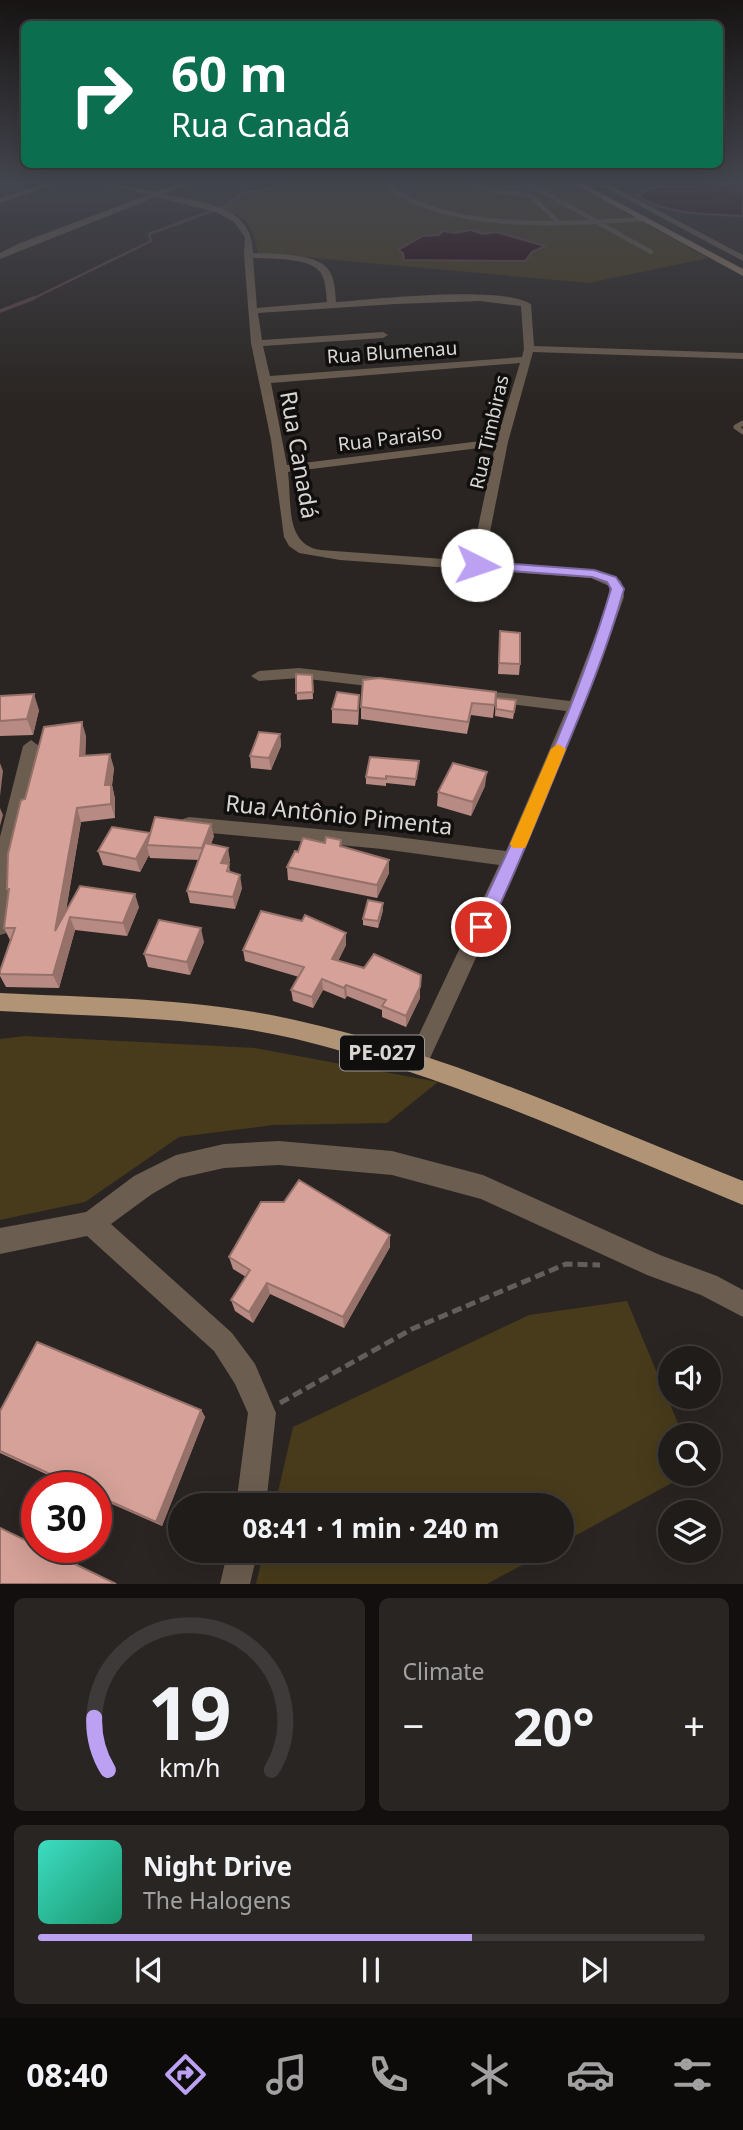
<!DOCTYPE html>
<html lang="en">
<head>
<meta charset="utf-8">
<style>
	body { margin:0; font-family:"Noto Sans",sans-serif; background:#282523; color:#f1f3f6; height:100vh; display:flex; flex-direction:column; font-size:26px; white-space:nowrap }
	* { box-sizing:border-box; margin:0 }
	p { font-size:23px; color:#a2a1a2 }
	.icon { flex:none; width:38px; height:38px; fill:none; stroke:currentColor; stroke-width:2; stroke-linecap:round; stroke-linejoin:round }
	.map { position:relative; height:1584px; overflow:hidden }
	.sheet { display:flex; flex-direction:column; gap:14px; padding:14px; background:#120f0e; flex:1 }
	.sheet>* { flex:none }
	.hud { position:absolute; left:21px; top:21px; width:702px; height:147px; border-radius:10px; box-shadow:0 7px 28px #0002,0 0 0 2px #3d3a39; background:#0b6e4f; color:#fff; overflow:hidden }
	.fabs { position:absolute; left:658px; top:1346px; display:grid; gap:14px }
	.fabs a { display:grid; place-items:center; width:63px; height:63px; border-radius:50%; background:#201c1a; box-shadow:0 7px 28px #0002,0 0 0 2px #3d3a39; font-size:35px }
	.speed { position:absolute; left:21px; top:1472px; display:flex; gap:14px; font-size:35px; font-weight:700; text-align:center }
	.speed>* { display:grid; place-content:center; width:91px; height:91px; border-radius:50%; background:#201c1a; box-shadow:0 7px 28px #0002,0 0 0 2px #3d3a39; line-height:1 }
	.speed .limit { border:10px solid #d22; background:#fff; color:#111 }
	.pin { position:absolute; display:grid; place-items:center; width:60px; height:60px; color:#fff; margin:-30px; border:4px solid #fff; border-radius:50%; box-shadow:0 2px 7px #0007 }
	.me { position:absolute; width:77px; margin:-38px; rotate:94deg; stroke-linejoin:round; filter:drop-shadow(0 0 5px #0008) }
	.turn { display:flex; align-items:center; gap:24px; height:147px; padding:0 35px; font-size:32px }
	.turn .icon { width:91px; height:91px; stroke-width:2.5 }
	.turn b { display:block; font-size:49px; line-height:60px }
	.big { font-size:52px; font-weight:700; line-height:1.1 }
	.sheet .tile { flex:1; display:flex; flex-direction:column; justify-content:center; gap:10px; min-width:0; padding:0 24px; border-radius:10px; background:#282523 }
	.sheet .dial { align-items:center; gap:0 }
	.dial svg { height:182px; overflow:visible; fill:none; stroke:#3d3a39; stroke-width:7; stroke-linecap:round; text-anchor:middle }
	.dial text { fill:#f1f3f6; stroke:none }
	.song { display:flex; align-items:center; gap:21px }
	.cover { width:84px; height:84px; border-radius:10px; background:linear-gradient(135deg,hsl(170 70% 55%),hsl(160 70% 35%)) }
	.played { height:7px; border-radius:4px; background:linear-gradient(90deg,#bca0f2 65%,#3d3a39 65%) }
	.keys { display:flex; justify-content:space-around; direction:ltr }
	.heat { display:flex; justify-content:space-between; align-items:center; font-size:38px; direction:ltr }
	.sheet .tiles { flex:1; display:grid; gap:14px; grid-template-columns:1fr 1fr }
	.tile:last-child { grid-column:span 2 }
	.trip { position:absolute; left:168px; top:1493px; width:406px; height:70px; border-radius:35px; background:#201c1a; box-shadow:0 7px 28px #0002,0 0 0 2px #3d3a39; font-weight:700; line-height:70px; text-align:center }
	.dock { display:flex; height:112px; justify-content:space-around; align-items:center; background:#0d0b0a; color:#a2a1a2 }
	.dock .icon { width:49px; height:49px }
	.dock .active { color:#bca0f2 }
	.dock b { font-size:32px; color:#f1f3f6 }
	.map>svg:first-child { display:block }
	.green { fill:#473b1b }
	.water { fill:#25010a; stroke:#5b4146; stroke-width:2 }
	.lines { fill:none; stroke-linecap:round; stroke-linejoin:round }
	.stream-far1 { stroke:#5b4146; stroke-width:2.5 }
	.stream { stroke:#5b4146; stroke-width:3.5 }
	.path { stroke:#635e5c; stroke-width:5; stroke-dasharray:10 5; stroke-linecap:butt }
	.lane-far1 { stroke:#6b5d4f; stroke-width:4.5 }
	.lane { stroke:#6b5d4f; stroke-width:5 }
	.street { fill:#6b5d4f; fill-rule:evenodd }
	.secondary { fill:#927c65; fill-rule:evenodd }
	.primary { fill:#b09475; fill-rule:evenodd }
	.wall { fill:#b78a83 }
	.shaded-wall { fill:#95716a }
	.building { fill:#d5a198; stroke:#95716a; stroke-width:2 }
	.route { fill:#bca0f2; stroke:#7a689d; stroke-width:2 }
	.slow { fill:#f59e0b }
	.labels { text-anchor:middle; stroke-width:7; stroke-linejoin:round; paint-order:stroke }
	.far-street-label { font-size:19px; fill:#d8d5d3; stroke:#110f0d }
	.shield { fill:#110f0d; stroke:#9c9a98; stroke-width:2 }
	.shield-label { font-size:21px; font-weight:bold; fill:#d8d5d3 }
	.street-label { font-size:23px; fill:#d8d5d3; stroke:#110f0d }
</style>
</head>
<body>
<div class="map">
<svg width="743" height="1584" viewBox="0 0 743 1584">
	<rect width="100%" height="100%" fill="#2a2522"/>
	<path class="green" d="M283,181H568L708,258L589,283L258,253C252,223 249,219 220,208L241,194L276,186Z
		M25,1036L255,1048L438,1082L387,1123L273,1125L179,1137L85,1202L0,1220V1039Z
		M627,1301L683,1435H670V1474H688L562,1543V1505H275L293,1427L529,1315Z
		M264,1551V1550L548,1551L487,1584H256Z"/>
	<path class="water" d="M667,181H743V216C713,214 661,215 638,195Z
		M471,230L482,234L496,232L545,246L532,252L525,261L404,260L403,253L398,250L423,236L439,235L443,231L455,233Z"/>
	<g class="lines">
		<path class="stream-far1" d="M30,300L151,241L149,234L228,205L241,194L276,186L283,181"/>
		<path class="stream" d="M0,311L34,298"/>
		<path class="path" d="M280,1403L412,1329L566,1264L600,1265"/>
		<path class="lane-far1" d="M400,181L387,186C450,233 567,224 643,219
			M465,181L485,188L531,196L557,221
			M524,181L651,252"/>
		<path class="lane" d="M743,423L736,427L743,432"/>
		<path class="street" d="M54,181H64L0,203V198Z
			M99,181L155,192L185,181H194L164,194C201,203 253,204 253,253C272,254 316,253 328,269C335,278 335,291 336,302C376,299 501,285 531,304L534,346L743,353V359L533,352L508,442L484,562L594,570L621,581L624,597C567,759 497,913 425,1069L417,1072L409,1069L406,1062L499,865L382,849L189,831L183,829L180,824L183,819L189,817L382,835L506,851L566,711L471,699L463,694L471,689L570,701L610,597L609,586L591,578L340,560L299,553L289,546L284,537L271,440L251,343L244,255L245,237L234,222L216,212L156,197L0,259V253L20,243L148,195ZM253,258C270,259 314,257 322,275C326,283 326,294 327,302L257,308ZM480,301L521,306L524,349L522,357L270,376L263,346L383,338L388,335L383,332L262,340L258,313L396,304ZM520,363L497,439L287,465L271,383ZM495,446L471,561L321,550C284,545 292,501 288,472Z
			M593,181H602L743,255V261Z
			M299,668L385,678L393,683L385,688L299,678L259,681L251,676L259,671Z
			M31,740L39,746L11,867L10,927L7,933L0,935V837L23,746Z
			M279,1141L392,1151L483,1175L660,1255L717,1276L743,1290V1317L701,1295L647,1275L481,1199L392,1175L279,1165L224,1168L180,1178L152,1194L111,1224L232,1333L255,1364L276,1413L266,1505H236L248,1413L235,1384L214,1351L87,1236L0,1254V1228L86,1212L134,1176L176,1155L224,1144Z
			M228,1550H258L250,1584H220Z"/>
		<path class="secondary" d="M569,181H578L743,269V276Z"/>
		<path class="primary" d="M0,993C98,998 199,998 295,1020C450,1054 596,1123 743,1181V1205C596,1145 450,1076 296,1039C200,1016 98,1017 0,1011Z"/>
	</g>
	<path class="wall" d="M500,631L520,664L519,675L498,674Z
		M296,674L312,675L313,699L297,700Z
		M496,692L493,718L471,715L467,734L361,719V707Z
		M359,695L358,725L332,723V709Z
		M0,696L39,710L33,735L0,736Z
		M496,698L516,700L513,719L495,716Z
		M280,734L281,746L271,770L251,768L250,756Z
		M86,736L85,755L114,768L112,785L115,799V818L81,822L66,911L139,907L127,936L75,930L59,988L6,987L0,976V971L10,940L4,928L9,893L7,889L25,799Z
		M419,761L415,786L386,783V786L366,784V777Z
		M485,786L471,816L437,806L438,792Z
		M214,836L211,844L230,860L229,864L230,872L242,888L235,909L190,903L187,891L199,860L150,858L149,855L140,872L103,865L98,851Z
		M325,843L341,846L389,860V873L377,898L288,880L287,867L298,852Z
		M383,903V910L378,928L363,925V919Z
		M346,933V945L338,961L420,998L406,1027L382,1017V1010L347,996L345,999L323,990L313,1008L293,1001L291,990L299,977L245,961L243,950Z
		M204,942L190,975L148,967L144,954Z
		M390,1235V1247L344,1328L270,1294L253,1323L235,1311L231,1300L246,1277L233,1269L229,1257Z
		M201,1410L205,1417L162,1526L96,1497V1488L59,1480L0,1453V1411Z"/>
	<path class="shaded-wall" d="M34,694L39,710L33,735L27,719Z
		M359,695V709L358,725V711Z
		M82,722L86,736L85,769L80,756Z
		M280,734L281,746L271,770L269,758Z
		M110,754L114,768L112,785L115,799V818L105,785Z
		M0,763L3,771L0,796Z
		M487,772L485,786L471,816L473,802Z
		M0,808L3,815L0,826Z
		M77,808L81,822L60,944L55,931Z
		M211,824L214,836L205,861L202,848Z
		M150,833L153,846L147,845L149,855L140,872L136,859Z
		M228,848L230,860L224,876L221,863Z
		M389,860V873L377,898V885Z
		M240,875L242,888L235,909L233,897Z
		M135,894L139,907L127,936L123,923Z
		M383,903V910L378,928V921Z
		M70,917L75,930L59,988L53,975Z
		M201,928L204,942L190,975L187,962Z
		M346,933V945L333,971L332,959Z
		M322,979L323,990L313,1008L312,997Z
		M346,985L347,996L345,999L344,988Z
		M420,987V998L406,1027V1016Z
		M390,1235V1247L344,1328L343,1317Z
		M267,1283L270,1294L253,1323L249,1312Z
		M201,1410L205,1417L162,1526L156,1522Z
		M57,1547H67L62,1558L54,1554Z"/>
	<path class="building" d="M500,631L520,633V664L499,663Z
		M296,674L312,675L313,692L296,693Z
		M379,678L496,692L495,705L472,703L468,722L361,707L363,680Z
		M337,692L359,695L358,711L332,709Z
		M34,694L27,719L0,721V696Z
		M496,698L516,700L514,712L496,709Z
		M82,722L80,756L110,754L105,785H111V804L77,808L55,931L80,886L135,894L123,923L70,917L53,975L0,974V971L15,928H4L9,889H7L8,854L21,800L25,799L44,727Z
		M259,732L280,734L269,758L250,756Z
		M370,757L419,761L416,779L386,776V779L366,777Z
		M453,763L487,772L473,802L438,792Z
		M155,817L211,824L202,848L147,845Z
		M112,827L150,833L136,859L98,851Z
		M326,837L341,840L340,846L389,860L377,885L287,867L295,851L298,852L303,838L325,843Z
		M205,843L228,848L221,863L229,864L227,871L240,875L233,897L187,891Z
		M368,900L383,903L378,921L363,919Z
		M261,911L302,921L305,915L346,933L332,959L364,968L374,954L421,975L420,987L406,1016L382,1006L386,1000L346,985L344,988L322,979L312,997L291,990L304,967L243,950Z
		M159,920L201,928L187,962L144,954Z
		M299,1180L390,1235L343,1317L267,1283L249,1312L231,1300L250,1270L229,1257L261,1202H284Z
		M37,1342L201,1410L156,1522L96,1495V1488H56L59,1478L0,1451V1411Z
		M0,1528L33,1544L37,1534V1547H57L54,1554L116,1584H0Z"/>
	<linearGradient id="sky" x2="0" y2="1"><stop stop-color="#171413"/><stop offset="0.45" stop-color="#44464f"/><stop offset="1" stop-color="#44464f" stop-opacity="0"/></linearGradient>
	<rect width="743" height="402" fill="url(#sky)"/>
	<path class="route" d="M477,561L594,570L616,577L624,589C607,651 582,710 557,770C535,824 513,879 487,932L481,934L474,932L472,927C524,818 577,705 611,589L607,582L592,577L473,568L471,565Z"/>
	<path class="slow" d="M558,744L566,749L527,844L525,848H513L510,844L551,749Z"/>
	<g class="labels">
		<g class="far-street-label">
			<text transform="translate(392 352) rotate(-4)" y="7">Rua Blumenau</text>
			<text transform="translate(489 432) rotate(-77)" y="7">Rua Timbiras</text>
			<text transform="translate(390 438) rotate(-7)" y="7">Rua Paraiso</text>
		</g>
		<rect class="shield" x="340" y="1035.5" width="84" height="35" rx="5"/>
		<g class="shield-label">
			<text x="382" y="1060">PE-027</text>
		</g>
		<g class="street-label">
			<text transform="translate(299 455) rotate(80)" y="8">Rua Canadá</text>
			<text transform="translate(339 815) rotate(6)" y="8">Rua Antônio Pimenta</text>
		</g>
	</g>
</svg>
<div class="fabs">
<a><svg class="icon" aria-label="sound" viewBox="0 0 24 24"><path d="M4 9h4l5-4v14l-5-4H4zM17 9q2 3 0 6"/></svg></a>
<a><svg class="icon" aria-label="search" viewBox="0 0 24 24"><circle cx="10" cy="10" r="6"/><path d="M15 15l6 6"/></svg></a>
<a><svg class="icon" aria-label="layers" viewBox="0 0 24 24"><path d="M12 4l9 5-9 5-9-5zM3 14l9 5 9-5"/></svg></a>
</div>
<div class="speed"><div class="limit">30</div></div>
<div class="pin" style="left:481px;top:927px;background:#d93025"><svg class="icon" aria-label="arrive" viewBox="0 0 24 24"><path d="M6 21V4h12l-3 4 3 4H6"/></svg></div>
<svg class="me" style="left:477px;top:565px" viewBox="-20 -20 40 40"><circle r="19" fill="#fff"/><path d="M0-13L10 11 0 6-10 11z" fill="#bca0f2"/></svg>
<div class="trip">08:41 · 1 min · 240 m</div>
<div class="hud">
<div class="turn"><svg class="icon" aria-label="right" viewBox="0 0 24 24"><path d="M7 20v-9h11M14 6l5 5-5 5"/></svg><div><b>60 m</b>Rua Canadá</div></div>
</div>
</div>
<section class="sheet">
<div class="tiles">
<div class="tile dial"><svg viewBox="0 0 100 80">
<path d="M14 69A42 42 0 1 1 86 69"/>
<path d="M14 69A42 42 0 0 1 8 46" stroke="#bca0f2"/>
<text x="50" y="56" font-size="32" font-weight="700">19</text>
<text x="50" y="72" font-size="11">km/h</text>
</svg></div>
<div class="tile"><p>Climate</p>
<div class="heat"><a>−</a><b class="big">20°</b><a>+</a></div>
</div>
<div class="tile">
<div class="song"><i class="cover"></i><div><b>Night Drive</b><p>The Halogens</p></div></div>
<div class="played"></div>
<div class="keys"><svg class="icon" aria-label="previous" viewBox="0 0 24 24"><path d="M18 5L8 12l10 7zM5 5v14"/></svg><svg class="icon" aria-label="pause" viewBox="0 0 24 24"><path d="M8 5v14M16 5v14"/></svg><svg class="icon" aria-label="next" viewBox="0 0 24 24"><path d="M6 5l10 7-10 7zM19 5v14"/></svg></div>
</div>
</div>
</section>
<nav class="dock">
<b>08:40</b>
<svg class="icon active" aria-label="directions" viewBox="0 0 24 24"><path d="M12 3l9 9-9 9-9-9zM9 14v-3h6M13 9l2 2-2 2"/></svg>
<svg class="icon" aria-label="music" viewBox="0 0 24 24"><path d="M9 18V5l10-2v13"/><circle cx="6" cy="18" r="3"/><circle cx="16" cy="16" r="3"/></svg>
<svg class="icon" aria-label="phone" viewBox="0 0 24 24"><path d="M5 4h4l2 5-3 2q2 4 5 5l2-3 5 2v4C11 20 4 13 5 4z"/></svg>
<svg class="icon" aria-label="climate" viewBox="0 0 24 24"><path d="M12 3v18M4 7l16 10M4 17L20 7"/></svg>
<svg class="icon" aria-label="car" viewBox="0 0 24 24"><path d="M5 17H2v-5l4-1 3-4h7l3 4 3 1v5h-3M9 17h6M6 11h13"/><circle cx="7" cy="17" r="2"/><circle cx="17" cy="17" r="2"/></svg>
<svg class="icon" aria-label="filters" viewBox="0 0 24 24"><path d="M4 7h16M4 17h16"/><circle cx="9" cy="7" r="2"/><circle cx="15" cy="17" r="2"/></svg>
</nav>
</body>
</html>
